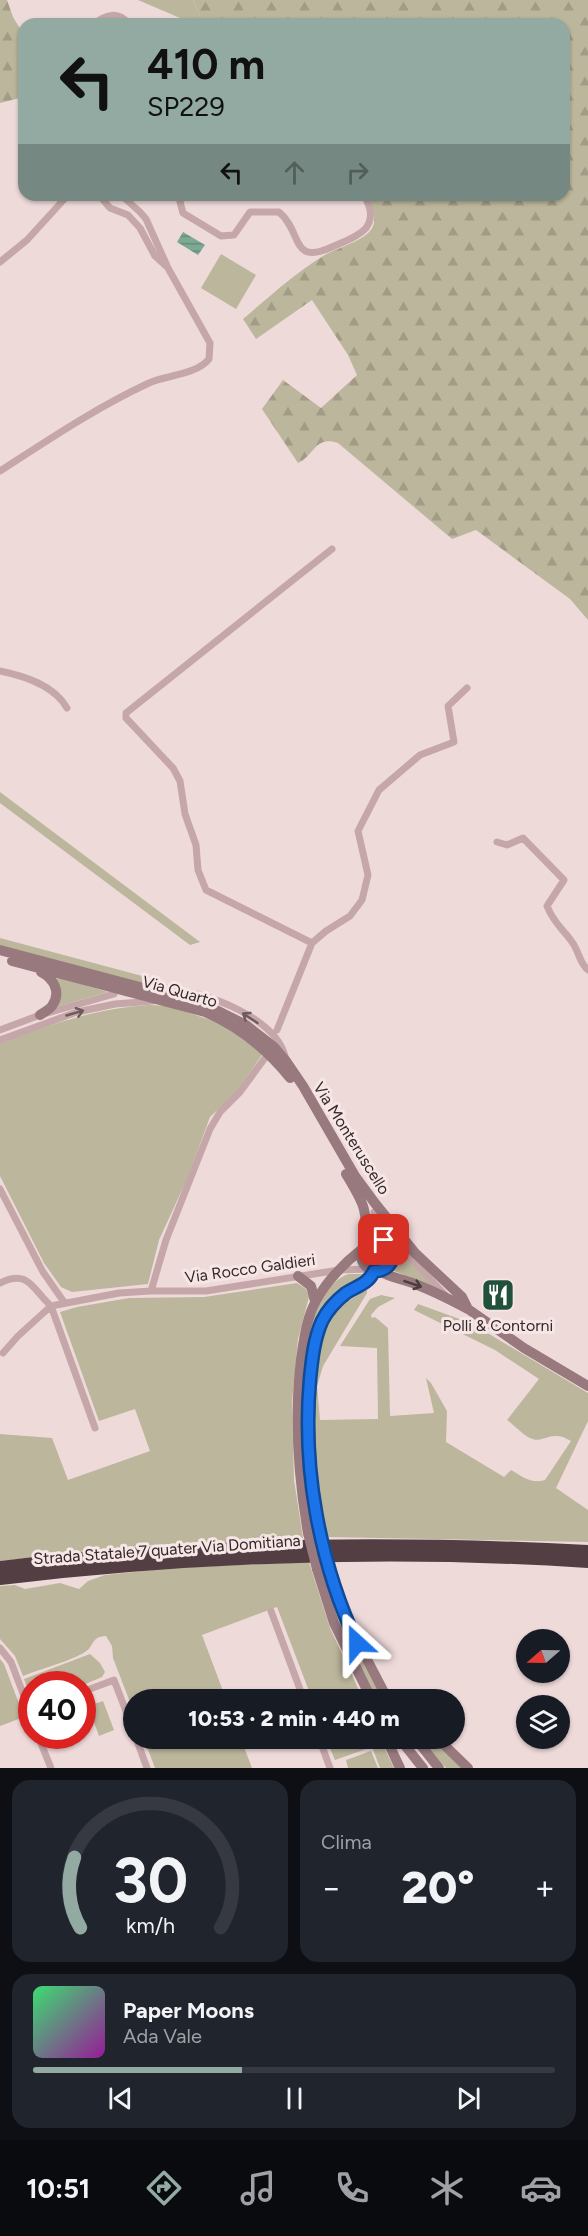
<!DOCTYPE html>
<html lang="it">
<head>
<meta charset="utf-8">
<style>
	body { margin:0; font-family:Figtree,sans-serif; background:#20242c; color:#f1f3f6; height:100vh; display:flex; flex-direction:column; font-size:22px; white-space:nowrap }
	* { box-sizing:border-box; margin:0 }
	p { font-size:20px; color:#9ea1a6 }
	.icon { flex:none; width:33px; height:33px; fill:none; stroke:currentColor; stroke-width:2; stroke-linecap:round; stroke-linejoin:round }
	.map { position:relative; height:1768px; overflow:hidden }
	.panel { display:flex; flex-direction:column; gap:12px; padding:12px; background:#0d0f14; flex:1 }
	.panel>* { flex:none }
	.guide { position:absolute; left:18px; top:18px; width:552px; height:183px; border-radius:18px; box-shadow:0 2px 4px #0004; background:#93aaa2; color:#111; overflow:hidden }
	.needle { width:39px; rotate:250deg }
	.fabs { position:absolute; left:516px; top:1629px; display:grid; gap:12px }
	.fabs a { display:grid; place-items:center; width:54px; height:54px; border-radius:50%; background:#171b24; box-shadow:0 2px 4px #0004; font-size:30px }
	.speed { position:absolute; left:18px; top:1671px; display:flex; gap:12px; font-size:30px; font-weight:700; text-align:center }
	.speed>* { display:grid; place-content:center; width:78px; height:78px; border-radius:50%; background:#171b24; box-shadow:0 2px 4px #0004; line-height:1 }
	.speed .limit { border:9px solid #d22; background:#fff; color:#111 }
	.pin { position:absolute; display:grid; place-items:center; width:51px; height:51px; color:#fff; margin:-26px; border-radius:12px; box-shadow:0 3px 9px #0006 }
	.me { position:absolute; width:66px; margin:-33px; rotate:336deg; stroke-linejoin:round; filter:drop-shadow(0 0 4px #0008) }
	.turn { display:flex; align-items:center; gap:21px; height:126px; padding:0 30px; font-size:27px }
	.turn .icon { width:78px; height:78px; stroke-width:2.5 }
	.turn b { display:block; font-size:42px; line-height:51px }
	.lanes { display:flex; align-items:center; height:57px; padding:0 30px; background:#0003; justify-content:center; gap:30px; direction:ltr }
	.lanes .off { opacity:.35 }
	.big { font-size:45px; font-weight:800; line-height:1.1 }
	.panel .tile { flex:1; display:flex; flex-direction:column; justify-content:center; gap:9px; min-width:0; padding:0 21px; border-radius:18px; background:#20242c }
	.panel .dial { align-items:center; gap:0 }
	.dial svg { height:156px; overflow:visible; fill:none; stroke:#363941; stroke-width:7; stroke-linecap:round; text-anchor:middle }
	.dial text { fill:#f1f3f6; stroke:none }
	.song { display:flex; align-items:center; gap:18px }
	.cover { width:72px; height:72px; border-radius:9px; background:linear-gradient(135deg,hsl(140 70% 55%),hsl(300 70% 35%)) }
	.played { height:6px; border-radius:3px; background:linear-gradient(90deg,#93aaa2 40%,#363941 40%) }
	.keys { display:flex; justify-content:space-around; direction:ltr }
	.heat { display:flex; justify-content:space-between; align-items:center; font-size:33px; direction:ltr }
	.panel .tiles { flex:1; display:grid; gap:12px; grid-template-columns:1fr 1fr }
	.tile:last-child { grid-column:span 2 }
	.trip { position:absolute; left:123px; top:1689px; width:342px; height:60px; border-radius:30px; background:#171b24; box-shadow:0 2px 4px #0004; font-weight:800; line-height:60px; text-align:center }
	.menu { display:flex; height:96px; justify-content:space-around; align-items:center; background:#090b0e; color:#9ea1a6 }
	.menu .icon { width:42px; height:42px }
	.menu .selected { color:#93aaa2 }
	.menu b { font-size:27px; color:#f1f3f6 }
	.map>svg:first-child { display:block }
	.green { fill:#bcb69c }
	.forest { fill:url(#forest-firs) }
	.water { fill:url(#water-rules) }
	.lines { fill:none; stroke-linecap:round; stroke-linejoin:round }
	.street { stroke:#c5a7a9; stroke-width:7 }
	.secondary { stroke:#98797e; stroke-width:10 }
	.highway { stroke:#533f43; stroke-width:14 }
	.secondary-bridge { stroke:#98797e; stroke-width:10 }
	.oneway { stroke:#6d5a5c }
	.oneway2 { stroke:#4c3c3e }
	.route-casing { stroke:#114b97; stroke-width:15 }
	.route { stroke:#1a73e8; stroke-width:10 }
	.labels { text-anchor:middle; stroke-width:6; stroke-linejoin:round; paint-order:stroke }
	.street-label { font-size:16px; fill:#332729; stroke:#f7e6e6 }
	.poi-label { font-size:16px; fill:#332729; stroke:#f7e6e6 }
</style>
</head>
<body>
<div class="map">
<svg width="588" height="1768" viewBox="0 0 588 1768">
	<defs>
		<pattern id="forest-firs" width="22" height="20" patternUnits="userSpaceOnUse" patternTransform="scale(1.5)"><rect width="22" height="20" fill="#bcb69c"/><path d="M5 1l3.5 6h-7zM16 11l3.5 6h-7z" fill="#a29c86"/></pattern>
		<pattern id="water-rules" width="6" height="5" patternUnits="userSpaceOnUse" patternTransform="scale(1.5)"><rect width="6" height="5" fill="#7ca994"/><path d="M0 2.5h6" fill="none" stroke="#668a79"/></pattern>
	</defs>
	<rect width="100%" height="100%" fill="#efdada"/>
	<path class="green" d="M138,0H193L203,24H194Z
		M221,254L256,275L236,309L201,288Z
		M0,792L200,942L190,945L0,803Z
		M0,938L146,977L171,986V992L0,946Z
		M57,977L108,992L56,1007Z
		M149,1005L169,1006L225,1025L264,1052L238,1090L210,1117L187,1179L159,1240L148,1284L72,1292L61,1287L44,1263L0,1176V1043C48,1025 98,1008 149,1005Z
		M364 1255a13 13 0 1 1 26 0a13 13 0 1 1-26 0Z
		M398,1249L399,1250L435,1288L392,1270L396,1261Z
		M349,1274H363L364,1277L348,1288L310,1347L316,1534H313C302,1468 287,1353 326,1294C332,1285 338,1277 349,1274Z
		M297,1283L306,1289L309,1297L298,1339L292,1402L294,1480L303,1538L138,1546L0,1561V1434L52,1438L68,1480L150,1451L135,1409L99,1421L60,1312L77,1307L129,1298L204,1297Z
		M367,1290V1293L323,1366L317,1386L320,1420L378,1419L377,1348L340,1346L370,1299L381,1295L395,1298L378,1307L371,1315L372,1318L375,1317L388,1328L390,1416L434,1413L426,1378L431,1383L447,1411L446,1442L504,1477L511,1470C523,1477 531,1484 545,1480L571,1441C550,1428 543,1445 530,1438C522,1434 514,1425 507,1420L539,1379L495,1350L414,1310L418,1304L465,1321L489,1334L588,1393V1421L556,1488L588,1510V1542L327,1537C315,1481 310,1423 317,1367C319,1353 320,1339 326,1326C335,1309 350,1299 367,1290Z
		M309,1562L330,1628L363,1699H312L277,1607L202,1635L226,1699L134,1700L133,1710L113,1658L112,1646L106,1636C90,1637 95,1646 85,1652C71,1661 40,1669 23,1676L15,1656L0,1639V1586L15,1585L25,1589L60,1583L79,1589L88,1581L105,1575L172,1568Z
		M320,1568H325C339,1615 358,1658 383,1699H378L376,1696L349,1646Z
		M90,1654L100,1663L105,1672L102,1677L83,1685L32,1684L31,1699L24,1679Z
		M0,1659L4,1664L24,1717L0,1726Z
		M103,1701L114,1730L99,1736L88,1706Z
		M144,1739H241L252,1768H155Z
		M326,1739H380L394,1768H380L372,1747L335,1760Z
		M420,1739H431L461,1768H446Z
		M371,1751L378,1768H348L346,1760Z"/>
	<path class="forest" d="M0,0H7L13,17L24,35V97L0,103Z
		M193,0H588V620L570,599L476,530L452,539L338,443C315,435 314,456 298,463L262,409L283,380L321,408L357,375L348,355L312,300L256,339L243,319C269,297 294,274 323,256C335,249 359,242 368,233C380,223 372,206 367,195H564V24H203Z"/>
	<path class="water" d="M183,232L205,245L198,255L177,242Z"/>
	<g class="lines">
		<path class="street" d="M94,24C105,15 118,10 129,24
			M99,195L110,208L128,215L140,228L155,256L167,267
			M183,195L180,202L183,213L221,236L234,235L250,212H279C303,232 290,266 332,247C343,242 358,237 366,228C374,217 370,206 364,195
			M0,262L27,240L68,195
			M0,471C48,440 97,407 149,383C167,375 196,375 209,359L210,343L168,268L146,219L140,212L121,195
			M0,671C24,676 54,685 67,708
			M497,842L507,845L523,838L564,880L547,906C555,926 565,930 574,945C580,955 579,962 588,970
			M312,943L206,890L198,870L196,845L185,814L180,781L173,768L126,718V713L332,549
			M173,990C207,992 275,1018 285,1056
			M0,1030L40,1015L114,994
			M277,1030L312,943L326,931L350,916L362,900L368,875L358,831L379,790L420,755L454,742L448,706L467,688
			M0,1040L77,1012L115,1004L153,1001
			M0,1189L43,1272L64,1302
			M374,1212L393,1239L445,1295
			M0,1283C29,1269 32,1289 51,1306L119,1293L151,1291H206L339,1270L369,1269
			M151,1291L166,1240L210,1129L220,1112L240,1092L265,1058
			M3,1353L18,1336L51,1306L95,1428
			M271,1611L304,1700
			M0,1648L11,1662L32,1717
			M82,1692L114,1680L134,1732
			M38,1736L51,1768
			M136,1738L147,1768
			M319,1738L330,1768"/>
		<path class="secondary" d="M0,950L204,1004L246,1025L274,1047L286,1061L303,1086L355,1176L374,1202L415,1253L462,1297L468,1309L524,1348L588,1386
			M12,961L205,1012C240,1027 266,1048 290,1078
			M40,1015C44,1012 49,1010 52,1006C62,992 53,978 41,972
			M346,1174C363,1202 370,1212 363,1245
			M361 1255a16 16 0 1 1 32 0a16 16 0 1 1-32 0Z
			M379,1271C391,1278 403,1279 415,1284C434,1291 451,1300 468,1309
			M298,1276L311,1286L315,1301
			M320,1532C310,1476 305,1419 312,1362C314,1347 316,1330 324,1317C329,1309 338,1299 346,1294C357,1286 368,1285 374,1271
			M308,1533C298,1475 294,1418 301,1359C304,1340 306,1319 316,1301C326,1282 344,1263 361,1250
			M329,1568L348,1623L388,1700
			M317,1569L334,1623L372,1700
			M386,1738L400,1768
			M399,1738L423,1768
			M415,1738L439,1768
			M437,1738L468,1768"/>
		<path class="highway" d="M0,1568C195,1543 392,1542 588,1552
			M0,1578C195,1555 392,1548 588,1561"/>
		<path class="secondary-bridge" d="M320,1532L329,1568
			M308,1533L317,1569"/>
	</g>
	<defs><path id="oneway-shaft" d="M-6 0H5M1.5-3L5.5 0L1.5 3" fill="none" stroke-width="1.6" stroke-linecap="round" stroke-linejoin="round" transform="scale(1.5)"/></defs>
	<g class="oneway">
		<use href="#oneway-shaft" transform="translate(75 1013) rotate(-16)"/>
		<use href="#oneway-shaft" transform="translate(250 1018) rotate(-147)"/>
	</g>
	<use class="oneway2" href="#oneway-shaft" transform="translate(413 1284) rotate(19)"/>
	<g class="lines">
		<g class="route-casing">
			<path id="route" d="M357,1643C319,1562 302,1468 310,1379C312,1359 314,1339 322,1321C327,1311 337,1300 346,1293C357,1286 368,1284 374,1271C386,1271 393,1264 393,1252L384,1240"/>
		</g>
		<use href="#route" class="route"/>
	</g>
	<defs>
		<g id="restaurant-square" transform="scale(1.725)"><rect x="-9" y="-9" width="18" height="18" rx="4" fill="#21503b" stroke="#f7e6e6"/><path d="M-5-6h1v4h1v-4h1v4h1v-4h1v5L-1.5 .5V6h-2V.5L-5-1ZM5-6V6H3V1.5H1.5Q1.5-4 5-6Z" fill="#fff"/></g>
	</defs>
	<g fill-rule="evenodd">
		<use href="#restaurant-square" x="498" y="1295"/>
	</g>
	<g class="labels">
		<g class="street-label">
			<text transform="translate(180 991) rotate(16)" y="6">Via Quarto</text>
			<text transform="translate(352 1138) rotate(58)" y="6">Via Monteruscello</text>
			<text transform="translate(250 1268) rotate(-8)" y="6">Via Rocco Galdieri</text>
			<text transform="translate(167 1549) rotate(-4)" y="6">Strada Statale 7 quater Via Domitiana</text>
		</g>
		<g class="poi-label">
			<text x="498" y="1331">Polli &amp; Contorni</text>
		</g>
	</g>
</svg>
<div class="fabs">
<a><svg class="needle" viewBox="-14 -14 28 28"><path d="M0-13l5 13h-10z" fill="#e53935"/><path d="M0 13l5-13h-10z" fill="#9ea1a6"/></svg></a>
<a><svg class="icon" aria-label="layers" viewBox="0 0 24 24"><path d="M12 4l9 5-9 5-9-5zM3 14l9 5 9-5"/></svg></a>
</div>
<div class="speed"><div class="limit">40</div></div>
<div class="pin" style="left:384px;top:1240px;background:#d93025"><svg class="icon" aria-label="arrive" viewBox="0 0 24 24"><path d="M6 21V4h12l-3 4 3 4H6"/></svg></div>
<svg class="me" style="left:357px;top:1643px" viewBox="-20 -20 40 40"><path d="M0-17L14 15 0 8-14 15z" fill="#1a73e8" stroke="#fff" stroke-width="4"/></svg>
<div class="trip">10:53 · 2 min · 440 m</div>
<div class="guide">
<div class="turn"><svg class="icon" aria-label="left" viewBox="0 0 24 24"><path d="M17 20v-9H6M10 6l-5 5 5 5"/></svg><div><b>410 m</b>SP229</div></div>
<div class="lanes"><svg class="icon" aria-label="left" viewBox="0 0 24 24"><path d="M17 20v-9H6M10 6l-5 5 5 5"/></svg><svg class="icon off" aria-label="ahead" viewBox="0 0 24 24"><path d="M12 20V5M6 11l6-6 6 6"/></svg><svg class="icon off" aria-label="right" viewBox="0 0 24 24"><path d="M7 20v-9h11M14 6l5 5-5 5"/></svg></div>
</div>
</div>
<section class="panel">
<div class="tiles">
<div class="tile dial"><svg viewBox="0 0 100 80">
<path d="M14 69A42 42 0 1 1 86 69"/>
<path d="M14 69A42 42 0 0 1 11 33" stroke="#93aaa2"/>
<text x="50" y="56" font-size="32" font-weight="700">30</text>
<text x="50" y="72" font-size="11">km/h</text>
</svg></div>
<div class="tile"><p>Clima</p>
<div class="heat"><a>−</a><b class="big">20°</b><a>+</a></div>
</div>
<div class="tile">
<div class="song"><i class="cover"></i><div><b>Paper Moons</b><p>Ada Vale</p></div></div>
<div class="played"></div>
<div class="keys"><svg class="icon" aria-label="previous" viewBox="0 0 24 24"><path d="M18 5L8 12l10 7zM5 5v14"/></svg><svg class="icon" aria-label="pause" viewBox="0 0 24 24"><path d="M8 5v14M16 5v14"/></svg><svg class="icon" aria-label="next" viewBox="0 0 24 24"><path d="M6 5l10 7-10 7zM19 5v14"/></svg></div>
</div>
</div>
</section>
<nav class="menu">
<b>10:51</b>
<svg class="icon selected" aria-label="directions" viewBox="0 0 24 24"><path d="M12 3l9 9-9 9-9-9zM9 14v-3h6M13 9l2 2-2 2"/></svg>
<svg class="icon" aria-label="music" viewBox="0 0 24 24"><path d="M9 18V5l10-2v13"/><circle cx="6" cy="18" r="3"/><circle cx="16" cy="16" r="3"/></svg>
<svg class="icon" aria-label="phone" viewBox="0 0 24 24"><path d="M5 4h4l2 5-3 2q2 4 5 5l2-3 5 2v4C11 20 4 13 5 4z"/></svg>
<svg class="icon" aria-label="climate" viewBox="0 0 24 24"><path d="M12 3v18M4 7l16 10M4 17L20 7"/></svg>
<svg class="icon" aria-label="car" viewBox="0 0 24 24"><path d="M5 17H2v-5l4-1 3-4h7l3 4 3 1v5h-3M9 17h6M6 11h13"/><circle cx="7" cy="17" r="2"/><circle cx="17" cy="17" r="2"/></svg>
</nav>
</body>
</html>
